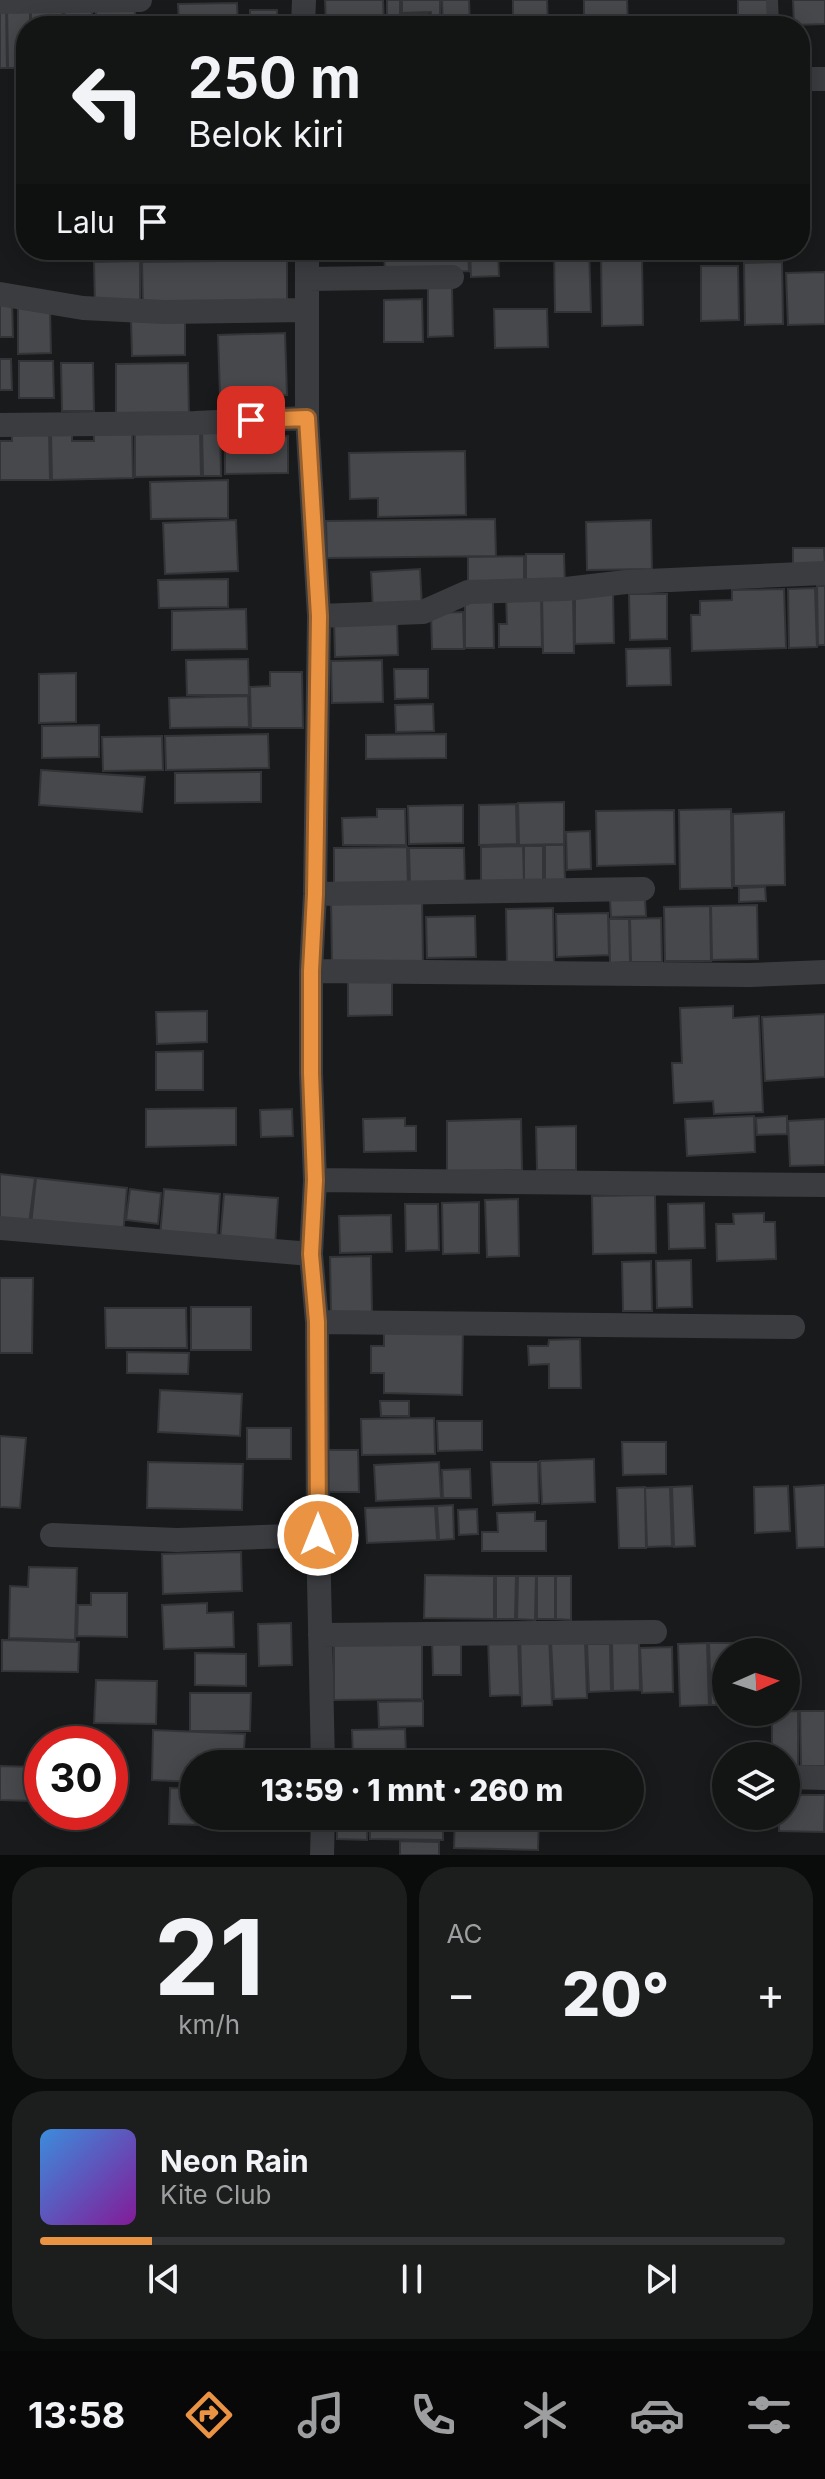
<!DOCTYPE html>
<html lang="id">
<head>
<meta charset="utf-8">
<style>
	body { margin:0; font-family:Inter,sans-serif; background:#1c1d1d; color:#f1f3f6; height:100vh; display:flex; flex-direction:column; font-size:30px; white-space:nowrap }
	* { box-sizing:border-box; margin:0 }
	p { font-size:26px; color:#9d9ea0 }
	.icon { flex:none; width:44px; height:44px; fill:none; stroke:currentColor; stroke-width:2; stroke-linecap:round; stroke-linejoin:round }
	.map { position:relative; height:1855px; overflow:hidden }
	.panel { display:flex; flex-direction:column; gap:12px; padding:12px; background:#0a0b0b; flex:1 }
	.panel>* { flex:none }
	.banner { position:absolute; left:16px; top:16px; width:794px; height:244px; border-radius:32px; box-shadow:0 4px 20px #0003,0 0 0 2px #323334; background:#131414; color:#f1f3f6; overflow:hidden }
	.needle { width:52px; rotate:87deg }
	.controls { position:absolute; left:712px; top:1638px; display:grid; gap:16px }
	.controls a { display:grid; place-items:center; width:88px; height:88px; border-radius:50%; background:#131414; box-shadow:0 4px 20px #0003,0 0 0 2px #323334; font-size:40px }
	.speed { position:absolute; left:24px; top:1726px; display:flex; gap:16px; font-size:40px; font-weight:700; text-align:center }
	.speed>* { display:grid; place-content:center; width:104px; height:104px; border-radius:50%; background:#131414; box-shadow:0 4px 20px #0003,0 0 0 2px #323334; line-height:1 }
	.speed .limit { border:12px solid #d22; background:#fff; color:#111 }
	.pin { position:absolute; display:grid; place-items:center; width:68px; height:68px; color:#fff; margin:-34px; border-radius:16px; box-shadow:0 4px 12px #0006 }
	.me { position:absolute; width:88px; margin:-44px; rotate:0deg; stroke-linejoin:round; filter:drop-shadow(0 0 6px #0008) }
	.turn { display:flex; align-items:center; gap:28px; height:168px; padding:0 40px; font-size:36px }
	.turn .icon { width:104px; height:104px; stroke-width:2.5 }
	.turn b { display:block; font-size:56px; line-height:68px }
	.then { display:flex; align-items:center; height:76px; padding:0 40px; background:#0003; gap:16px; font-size:30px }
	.big { font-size:60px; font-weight:800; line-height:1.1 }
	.panel .widget { flex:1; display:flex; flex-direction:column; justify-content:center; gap:12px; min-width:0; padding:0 28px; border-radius:32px; background:#1c1d1d }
	.panel .dial { align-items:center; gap:0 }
	.dial b { font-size:104px; line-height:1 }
	.song { display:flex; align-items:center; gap:24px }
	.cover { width:96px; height:96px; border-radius:12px; background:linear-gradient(135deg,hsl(210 70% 55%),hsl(290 70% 35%)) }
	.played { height:8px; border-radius:4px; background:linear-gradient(90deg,#ea9343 15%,#323334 15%) }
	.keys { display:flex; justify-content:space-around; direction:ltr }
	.heat { display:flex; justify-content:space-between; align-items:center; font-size:44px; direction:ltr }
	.panel .tiles { flex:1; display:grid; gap:12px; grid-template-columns:1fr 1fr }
	.widget:last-child { grid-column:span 2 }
	.trip { position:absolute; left:180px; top:1750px; width:464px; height:80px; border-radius:40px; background:#131414; box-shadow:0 4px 20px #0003,0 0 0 2px #323334; font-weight:800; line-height:80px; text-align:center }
	.tab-bar { display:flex; height:128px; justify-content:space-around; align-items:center; background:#080808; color:#9d9ea0 }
	.tab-bar .icon { width:56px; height:56px }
	.tab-bar .current { color:#ea9343 }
	.tab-bar b { font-size:36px; color:#f1f3f6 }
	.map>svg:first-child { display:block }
	.building { fill:#46484b; stroke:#333437; stroke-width:2 }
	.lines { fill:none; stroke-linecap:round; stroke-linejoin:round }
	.service { stroke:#3a3c40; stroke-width:12 }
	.minor { stroke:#3a3c40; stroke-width:24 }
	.route-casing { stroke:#98602c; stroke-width:20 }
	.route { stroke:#ea9343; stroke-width:14 }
</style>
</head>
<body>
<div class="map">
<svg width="825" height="1855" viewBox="0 0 825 1855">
	<rect width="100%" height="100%" fill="#191a1b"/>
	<path class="building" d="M325,0H383L384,24L326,25Z
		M387,0H400V14H428V24L387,25Z
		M402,0H440V25H431V12L402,13Z
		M442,0H469L470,24L443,25Z
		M513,0H547L548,26H513Z
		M584,0H627L628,26H584Z
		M738,0H770L771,26H738Z
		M793,0H825V24L794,25Z
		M237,3L238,26H179L178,4Z
		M64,4H92V26H65Z
		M96,4H135V26H96Z
		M30,5V26H26V68H8L7,6Z
		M31,5H62L63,26H31Z
		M0,6H6L7,68H0Z
		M250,10H277L278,26H250Z
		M111,250H180L181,256L112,257Z
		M184,250H254V256L184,257Z
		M256,250H287V256L256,257Z
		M384,250H468L469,271L385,274Z
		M470,250H498L499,276L471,277Z
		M554,250H589L591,312H555Z
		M642,256L643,325L602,326L601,257Z
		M287,260V303L143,306L142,262Z
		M140,261V304L95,305L94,262Z
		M782,262L783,324L745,325L744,263Z
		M701,266H738L739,320L701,321Z
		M825,272V324L788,325L786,273Z
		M452,287L453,336L428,337V288Z
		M422,299L423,342H384V300Z
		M0,300H12L13,337H0Z
		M18,306H50L51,353L18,354Z
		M494,309H547L548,347L495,348Z
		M185,318V355L132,356L131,319Z
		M285,333L287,395L220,396L218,335Z
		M0,359H11L12,390H0Z
		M19,361H53L54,398H19Z
		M61,363H93L94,411H62Z
		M188,363L189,417L116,419V364Z
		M132,425L133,478L52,480L51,435H72V441H94V426Z
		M49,430L50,480H0V441H12V431Z
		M200,430L201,476L135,477V431Z
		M202,430H220L221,476H203Z
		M288,436V473L225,474V438Z
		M465,451L466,515L378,517V498L350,499L349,453Z
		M228,480V518L151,519L150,482Z
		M495,519L496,556L327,558L326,521Z
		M236,520L238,571L165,574L163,523Z
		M651,520L652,569L587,570L586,522Z
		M793,548H824L825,566L793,567Z
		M526,554H564L565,585H526Z
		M524,556V586L468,587V557Z
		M420,569L422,607L373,609L371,572Z
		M228,579V607L159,608L158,580Z
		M817,586H825V645H818Z
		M815,588L817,647L789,648L788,589Z
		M784,589L786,648L692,651L691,615H700V601L732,600V590Z
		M542,594H573L574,653H543Z
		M575,594H613L614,643L575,644Z
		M629,594H667V639L630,640Z
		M541,596L542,647H499V624H507L506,597Z
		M465,602H493L494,648H465Z
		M246,609L247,649L172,650V611Z
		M463,612L464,649H432L431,613Z
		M397,619L398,655L335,657L334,620Z
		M670,648L671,685L627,686L626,649Z
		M248,659L249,695H187L186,660Z
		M382,660L383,702L332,703L331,661Z
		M394,669H428V698L395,699Z
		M270,672H302L303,728H251L250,687L270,686Z
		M76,673V722L39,723V674Z
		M248,696L249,727L170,728L169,698Z
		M433,704L434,731L396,732L395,705Z
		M99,725V757L42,758V726Z
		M268,734L269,768L166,770L165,736Z
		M446,734V758L366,759V735Z
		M162,736L163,770L103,771L102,737Z
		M41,770L145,777L142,812L39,805Z
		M261,772V802L175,803V773Z
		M564,802V844L519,845L518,803Z
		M516,804L517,844L479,845V805Z
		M463,805V843L409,844L408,806Z
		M377,809H405L406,845H343L342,818L377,817Z
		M731,809L732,888L680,889L679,810Z
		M674,810L675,864L597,866L596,811Z
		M784,812L785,885L734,886L733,814Z
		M590,831L591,869L567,870L566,832Z
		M545,845H564L565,882H545Z
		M523,846L524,881L481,882V847Z
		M524,846H543V882H524Z
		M407,847L408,886L334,888V848Z
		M409,848H464L465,886L410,887Z
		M765,887L766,901L739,902V888Z
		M422,897L423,965L332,966L331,899Z
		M645,899L646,916L611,917L610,900Z
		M757,905L758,959L712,960L711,906Z
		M710,906L711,961H665L664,907Z
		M553,908L554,963L507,964L506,909Z
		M608,913L609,955L557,957L556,914Z
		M475,916L476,957L427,958L426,917Z
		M661,918L662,962H631L630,919Z
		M609,919H629L630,962L610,963Z
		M392,981V1015L348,1016V982Z
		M733,1006V1018L759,1016L763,1112L714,1114L713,1101L674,1103L672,1063H682L680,1008Z
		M207,1011V1042L157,1044L156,1012Z
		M825,1014V1077L765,1081L762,1017Z
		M203,1051V1090H156V1052Z
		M236,1108V1145L146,1147V1109Z
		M292,1109L293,1136L261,1137L260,1110Z
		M754,1116L755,1152L687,1156L685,1119Z
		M787,1116V1134L757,1135L756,1118Z
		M405,1118V1126H416V1151L364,1152L363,1119Z
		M521,1119L522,1170L447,1171V1121Z
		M825,1119V1165L790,1166L788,1121Z
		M576,1126V1170H537L536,1127Z
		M0,1174L35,1178L29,1224L0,1221Z
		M36,1178L127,1188L123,1235L31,1225Z
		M130,1189L161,1193L158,1224L126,1220Z
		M164,1189L220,1194L217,1241L160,1237Z
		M224,1194L278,1198L275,1246L220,1241Z
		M655,1195L656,1253L593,1254L592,1196Z
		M518,1199L519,1256L487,1257L485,1200Z
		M479,1202V1253L443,1254L442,1203Z
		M704,1203L705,1248L669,1249L668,1204Z
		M405,1204H438L439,1250L406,1251Z
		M764,1213V1222H775L776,1259L717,1261L716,1224H734L733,1214Z
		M391,1215L392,1252L340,1253L339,1216Z
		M371,1256L372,1312L331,1314L330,1257Z
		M691,1260L692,1307L657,1308L656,1261Z
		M651,1261L652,1311H623L622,1262Z
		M0,1278H33L32,1353H0Z
		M191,1307H251V1350H191Z
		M105,1308H186L187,1348H106Z
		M384,1329L463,1330L462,1395L384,1393V1373H371V1346H384Z
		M580,1339L581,1388H549V1364L529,1365L528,1346H548L549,1340Z
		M127,1352L189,1353L188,1374L127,1373Z
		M160,1390L242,1394L240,1436L158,1432Z
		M380,1401H409V1416H381Z
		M434,1418L435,1454L362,1455L361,1419Z
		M437,1421H482V1450L438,1451Z
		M247,1428H291V1459H247Z
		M0,1436L26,1438L20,1508L0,1507Z
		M622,1442H666V1474L623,1475Z
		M324,1450H358L359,1492H324Z
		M594,1459L595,1502L542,1504L540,1461Z
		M148,1462L243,1464L242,1510L147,1508Z
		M439,1462L441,1498L376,1501L374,1465Z
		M491,1462H538L539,1503L493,1505Z
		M470,1469L471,1498H443L442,1470Z
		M825,1485V1547L797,1548L794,1487Z
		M692,1486L695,1546L674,1547L672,1487Z
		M788,1486L790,1531L755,1533L754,1487Z
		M645,1487L646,1548H619L617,1488Z
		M670,1487L672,1546L647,1547L645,1488Z
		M453,1505L454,1539L439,1540L437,1506Z
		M435,1506L437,1540L367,1543L365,1508Z
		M477,1509L478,1534L459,1535L458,1510Z
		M535,1512V1521H546V1551H482V1532H498L497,1513Z
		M241,1552L242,1591L163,1594L162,1554Z
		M29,1567L77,1568L75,1640L9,1638L10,1586L28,1587Z
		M425,1575L494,1576V1619L424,1618Z
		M496,1576H516L515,1619H496Z
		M518,1576H536L535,1620L517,1619Z
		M537,1576H555V1619H537Z
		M556,1576H571V1620L556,1619Z
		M91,1593H127V1637L77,1636L78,1605H91Z
		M207,1603V1613L233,1612L234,1647L164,1649L162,1605Z
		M291,1623L292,1665L259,1666L258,1624Z
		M549,1635L552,1705L522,1706L520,1636Z
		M432,1638H461V1675H433Z
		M518,1638L520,1695L490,1696L488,1639Z
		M334,1639H422V1699L334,1700Z
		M2,1640L79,1642L78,1672L2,1671Z
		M585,1641L587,1698L554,1699L551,1642Z
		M612,1642H639L640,1690L613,1691Z
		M707,1643L709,1705L680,1706L678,1644Z
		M709,1643H742L743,1652H726V1705H711Z
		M587,1644H610L611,1691L589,1692Z
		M672,1647L673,1692L642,1693L640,1648Z
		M195,1653L246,1654V1686L195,1685Z
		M96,1680L157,1681L156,1724L94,1723Z
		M190,1693H251L250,1731H190Z
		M423,1701V1726L379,1727L378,1702Z
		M798,1711V1766H786V1756H772V1712Z
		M800,1711H825V1766H801Z
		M405,1729L406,1754L353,1755L352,1730Z
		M153,1730L245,1734L243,1764H194V1782L152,1780Z
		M0,1766L34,1767L33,1801L0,1800Z
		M110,1776H117L116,1807H110Z
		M170,1788L194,1789V1816H230V1826L169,1824Z
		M786,1795H825L824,1832L779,1831V1816H786Z
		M337,1816H368L367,1840L337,1839Z
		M370,1816H443V1840L370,1839Z
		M455,1816H539L538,1850L454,1848Z
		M400,1841L439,1842V1855H400Z"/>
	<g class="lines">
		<path class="service" d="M772,0L773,26
			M253,1756L323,1755"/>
		<path class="minor" d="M0,2L140,0
			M303,26L304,0
			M800,79H825
			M307,250V418L319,616L315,894L311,971V1073L315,1180L311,1254L317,1322L318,1535L323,1764
			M308,279L452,277
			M0,294L83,308L164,312L306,310
			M0,425L195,423L307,418
			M319,616L423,612L468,592L566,589L626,582L825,573
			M315,894L643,889
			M311,971L750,975L825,972
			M315,1180L825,1185
			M0,1228L311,1254
			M317,1322L793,1327
			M52,1535L177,1540L318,1535
			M320,1635L655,1632
			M786,1777L825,1778
			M322,1855L323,1816"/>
	</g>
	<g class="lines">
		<g class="route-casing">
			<path id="route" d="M251,420L307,418L319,616L315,894L311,971V1073L315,1180L311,1254L317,1322L318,1535"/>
		</g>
		<use href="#route" class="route"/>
	</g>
</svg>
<div class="controls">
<a><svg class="needle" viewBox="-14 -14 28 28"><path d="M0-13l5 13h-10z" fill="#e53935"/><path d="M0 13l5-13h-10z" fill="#9d9ea0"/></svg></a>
<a><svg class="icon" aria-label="layers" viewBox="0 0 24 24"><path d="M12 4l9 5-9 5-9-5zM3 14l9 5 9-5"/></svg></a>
</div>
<div class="speed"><div class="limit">30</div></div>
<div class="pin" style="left:251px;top:420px;background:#d93025"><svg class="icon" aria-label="arrive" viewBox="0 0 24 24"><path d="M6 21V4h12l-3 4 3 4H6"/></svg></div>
<svg class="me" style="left:318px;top:1535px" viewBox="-20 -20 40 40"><circle r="17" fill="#ea9343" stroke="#fff" stroke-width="3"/><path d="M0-11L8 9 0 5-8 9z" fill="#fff"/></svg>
<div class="trip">13:59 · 1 mnt · 260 m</div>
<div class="banner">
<div class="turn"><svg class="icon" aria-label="left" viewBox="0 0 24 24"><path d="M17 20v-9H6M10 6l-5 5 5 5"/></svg><div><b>250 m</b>Belok kiri</div></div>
<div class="then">Lalu<svg class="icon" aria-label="arrive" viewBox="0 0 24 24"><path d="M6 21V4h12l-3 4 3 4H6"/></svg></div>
</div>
</div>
<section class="panel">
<div class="tiles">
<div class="widget dial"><b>21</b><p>km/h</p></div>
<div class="widget"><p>AC</p>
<div class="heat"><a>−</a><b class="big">20°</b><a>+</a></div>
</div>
<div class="widget">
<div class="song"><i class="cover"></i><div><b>Neon Rain</b><p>Kite Club</p></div></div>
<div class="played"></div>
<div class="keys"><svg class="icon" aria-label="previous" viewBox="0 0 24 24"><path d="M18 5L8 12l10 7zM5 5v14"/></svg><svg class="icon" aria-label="pause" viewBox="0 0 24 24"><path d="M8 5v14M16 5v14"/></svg><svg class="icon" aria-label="next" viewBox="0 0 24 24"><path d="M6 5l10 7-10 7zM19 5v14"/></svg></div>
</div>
</div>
</section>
<nav class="tab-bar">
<b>13:58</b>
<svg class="icon current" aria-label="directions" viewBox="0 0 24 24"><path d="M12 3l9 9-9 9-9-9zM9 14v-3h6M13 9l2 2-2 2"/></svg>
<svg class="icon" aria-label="music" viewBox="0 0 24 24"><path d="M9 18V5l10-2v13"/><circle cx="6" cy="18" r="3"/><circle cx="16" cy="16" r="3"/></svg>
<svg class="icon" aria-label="phone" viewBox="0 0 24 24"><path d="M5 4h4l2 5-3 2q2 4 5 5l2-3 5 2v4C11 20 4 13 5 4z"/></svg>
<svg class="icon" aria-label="climate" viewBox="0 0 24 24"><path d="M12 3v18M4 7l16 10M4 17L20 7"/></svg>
<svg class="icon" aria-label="car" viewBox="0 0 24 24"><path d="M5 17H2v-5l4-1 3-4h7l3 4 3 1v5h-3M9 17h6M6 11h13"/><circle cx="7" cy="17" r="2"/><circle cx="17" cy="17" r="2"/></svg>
<svg class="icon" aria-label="filters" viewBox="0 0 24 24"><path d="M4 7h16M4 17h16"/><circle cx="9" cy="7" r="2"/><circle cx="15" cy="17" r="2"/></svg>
</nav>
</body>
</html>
